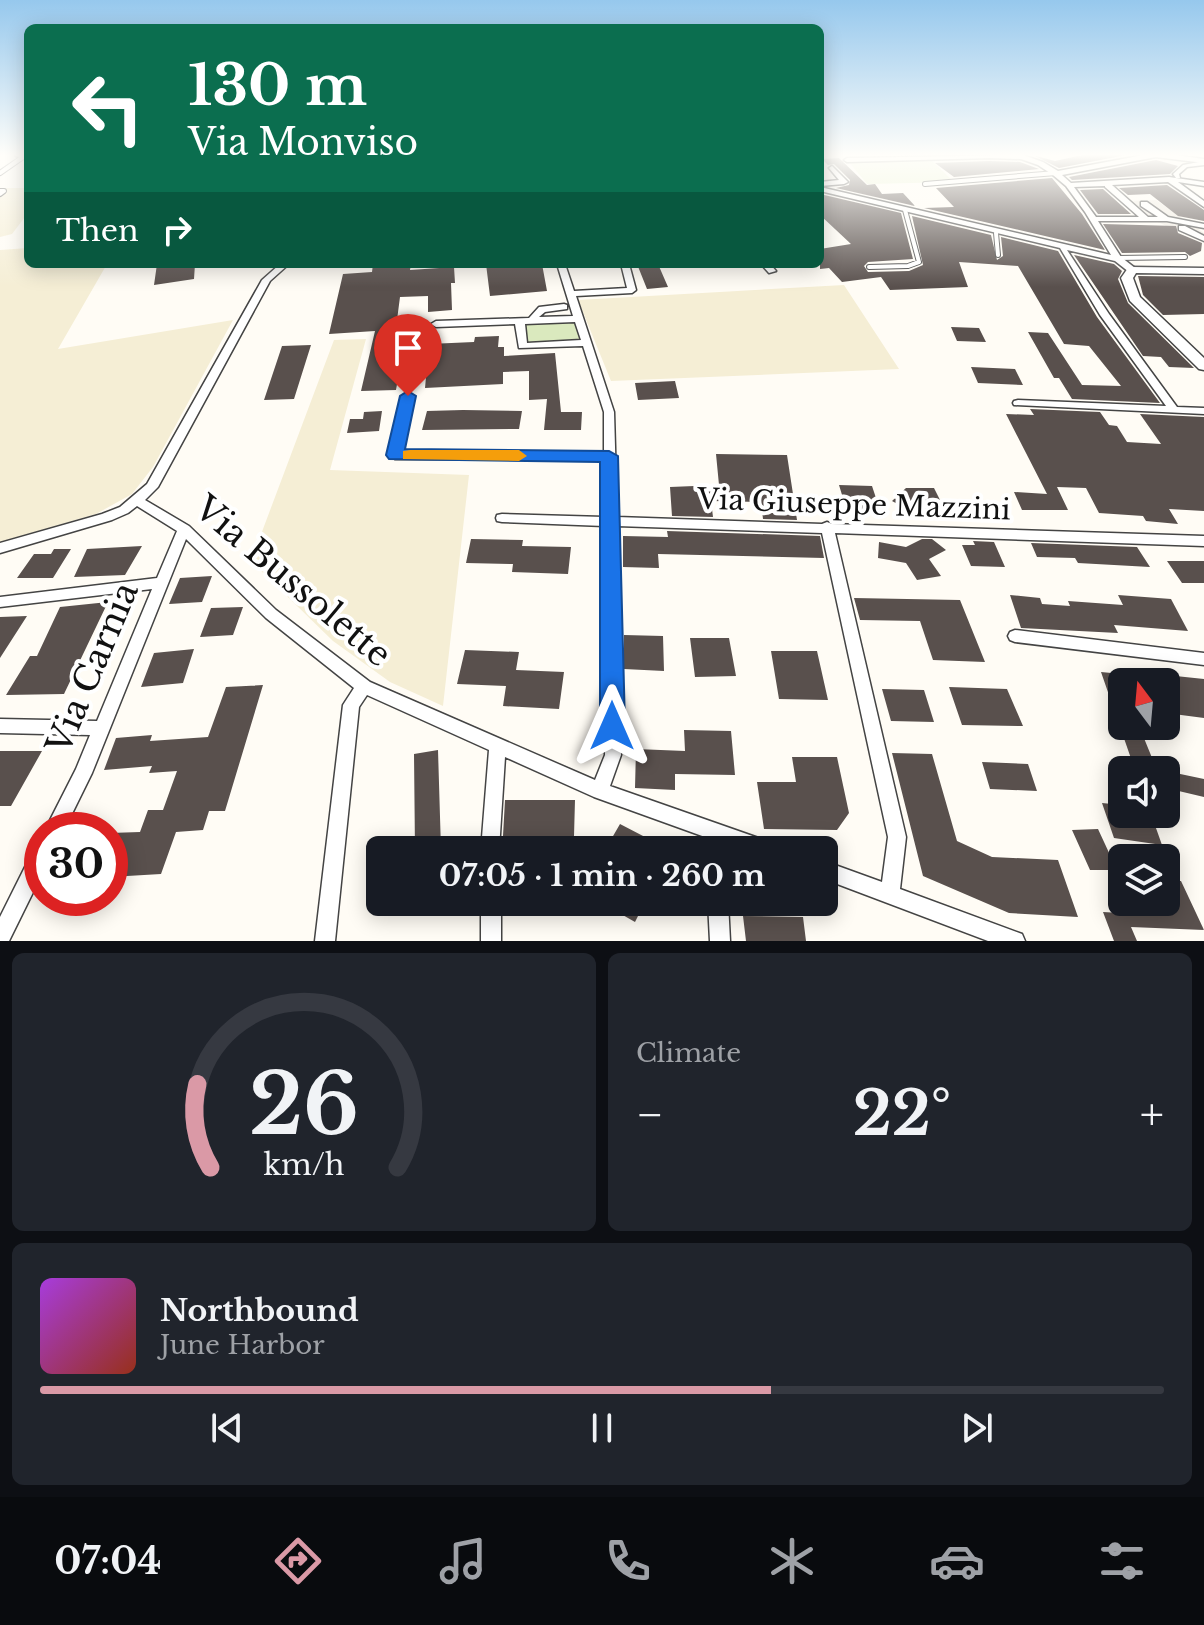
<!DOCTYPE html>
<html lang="en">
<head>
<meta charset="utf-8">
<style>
	body { margin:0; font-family:"Libre Baskerville",serif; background:#20242c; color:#f1f3f6; height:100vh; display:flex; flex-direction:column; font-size:30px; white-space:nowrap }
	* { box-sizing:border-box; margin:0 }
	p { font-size:26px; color:#9ea1a6 }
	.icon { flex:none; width:44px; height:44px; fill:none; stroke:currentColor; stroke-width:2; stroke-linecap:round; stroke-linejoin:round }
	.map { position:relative; height:941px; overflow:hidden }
	.panel { display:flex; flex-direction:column; gap:12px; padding:12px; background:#0d0f14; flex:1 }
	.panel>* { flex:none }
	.top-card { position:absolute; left:24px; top:24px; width:800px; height:244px; border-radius:12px; box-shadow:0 4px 20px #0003; background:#0b6e4f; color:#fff; overflow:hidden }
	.needle { width:52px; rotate:344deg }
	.buttons { position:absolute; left:1108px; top:668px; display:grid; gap:16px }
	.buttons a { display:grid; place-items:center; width:72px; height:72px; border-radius:12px; background:#171b24; box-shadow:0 4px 20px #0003; font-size:40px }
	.speed { position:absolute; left:24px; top:812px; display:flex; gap:16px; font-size:40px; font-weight:700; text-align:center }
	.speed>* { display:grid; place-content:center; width:104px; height:104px; border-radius:50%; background:#171b24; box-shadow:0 4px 20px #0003; line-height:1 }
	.speed .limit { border:12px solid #d22; background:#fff; color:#111 }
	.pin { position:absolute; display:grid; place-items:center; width:68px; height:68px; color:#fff; margin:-82px -34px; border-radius:50% 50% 50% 0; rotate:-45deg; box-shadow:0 0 8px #0007 }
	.pin .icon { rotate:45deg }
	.me { position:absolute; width:88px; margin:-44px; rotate:0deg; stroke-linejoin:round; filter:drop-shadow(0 0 6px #0008) }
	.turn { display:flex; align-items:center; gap:28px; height:168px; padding:0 32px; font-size:36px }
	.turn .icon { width:104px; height:104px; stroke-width:2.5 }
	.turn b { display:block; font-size:56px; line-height:68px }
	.then { display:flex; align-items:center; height:76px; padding:0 32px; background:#0003; gap:16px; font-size:30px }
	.big { font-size:60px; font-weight:700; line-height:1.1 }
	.panel .tile { flex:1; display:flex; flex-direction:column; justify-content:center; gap:12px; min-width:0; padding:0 28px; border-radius:12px; background:#20242c }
	.panel .dial { align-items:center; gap:0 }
	.dial svg { height:208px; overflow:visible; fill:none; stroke:#363941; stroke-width:7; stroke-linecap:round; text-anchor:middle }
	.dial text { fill:#f1f3f6; stroke:none }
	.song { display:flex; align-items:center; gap:24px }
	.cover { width:96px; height:96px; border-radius:12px; background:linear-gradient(135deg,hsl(280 70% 55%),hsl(10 70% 35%)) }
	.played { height:8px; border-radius:4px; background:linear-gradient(90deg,#da99a6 65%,#363941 65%) }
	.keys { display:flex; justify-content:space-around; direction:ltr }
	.heat { display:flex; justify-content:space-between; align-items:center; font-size:44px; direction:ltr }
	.panel .tiles { flex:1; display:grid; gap:12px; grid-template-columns:1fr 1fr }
	.tile:last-child { grid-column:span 2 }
	.trip { position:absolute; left:366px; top:836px; width:472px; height:80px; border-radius:12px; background:#171b24; box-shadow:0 4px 20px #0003; font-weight:700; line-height:80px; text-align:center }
	.dock { display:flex; height:128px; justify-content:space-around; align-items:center; background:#090b0e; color:#9ea1a6 }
	.dock .icon { width:56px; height:56px }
	.dock .active { color:#da99a6 }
	.dock b { font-size:36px; color:#f1f3f6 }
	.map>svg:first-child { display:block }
	.farmland { fill:#f5eed5 }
	.green { fill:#dae9be }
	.pitch { fill:#e9f1d0 }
	.plaza { fill:#f0ebe2 }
	.building { fill:#59504d }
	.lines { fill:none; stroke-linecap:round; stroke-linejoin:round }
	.service-casing { stroke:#444; stroke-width:6 }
	.pedestrian-casing { stroke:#444; stroke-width:3 }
	.minor-casing { stroke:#444; stroke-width:3 }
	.tertiary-casing { stroke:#444; stroke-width:3 }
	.service { stroke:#fff; stroke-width:4 }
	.pedestrian { fill:#fff; fill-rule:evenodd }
	.minor { fill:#fff; fill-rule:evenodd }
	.tertiary { fill:#fff; fill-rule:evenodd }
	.route { fill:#1a73e8; stroke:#114b97; stroke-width:2 }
	.slow { fill:#f59e0b }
	.labels { text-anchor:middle; stroke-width:8; stroke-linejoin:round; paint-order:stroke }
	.street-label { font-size:28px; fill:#111; stroke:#fff }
	.near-street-label { font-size:34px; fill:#111; stroke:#fff }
</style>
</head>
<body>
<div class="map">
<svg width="1204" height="941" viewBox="0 0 1204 941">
	<rect width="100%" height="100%" fill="#fffcf5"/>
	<path class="farmland" d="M0,188H28V213L12,234L0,237Z
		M28,248V264H107L58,349L233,320L153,467L132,494L96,514L0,542V250Z
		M844,285L899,369L611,381L578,300Z
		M366,339L330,470L469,475L443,706L390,682L333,641L251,561L334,340Z"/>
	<path class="green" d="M576,319L585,343L522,346L520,321Z"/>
	<path class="pitch" d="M931,160L954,182L867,184L849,162Z"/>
	<path class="plaza" d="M1156,200L1204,233V243L1151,219L1122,201Z"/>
	<path class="building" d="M1033,155L1055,161L1082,155H1126L1059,168Z
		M839,158L867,185L875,184L882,194L903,193L915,206L836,188L849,185L850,180L834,164L828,165L822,159Z
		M1156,160L1178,166L1170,174L1072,180L1069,177Z
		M989,161L1020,162L1039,169L954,177L935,163Z
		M1052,178L1082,214L1105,250L924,208L954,207L936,188Z
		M1167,185L1204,210V221L1178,216L1150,194L1128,195L1119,188Z
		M1103,189L1131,214H1098L1080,190Z
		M820,194L901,213L913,259L868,262L864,266L868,272L909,271L923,265L912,216L991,235L997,260L1003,256L1001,237L1058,251L1097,317L1160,403L1072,399L1059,378H1054L1028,332L1048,333L1082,385L1121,386L1089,346L1064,344L1018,266L959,262L968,287L890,290L881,277L842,282L829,268L820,269V249L851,244L820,215Z
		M1103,224L1176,226L1178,233L1202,243L1201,251L1190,256L1185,252L1122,253Z
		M1074,255L1114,264L1122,271L1118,279L1128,303L1194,368L1169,367L1161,357L1143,356Z
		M157,264H195L194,279L154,285Z
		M373,264H411L410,270L454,267L455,283H451L452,310L428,312V296L400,297L394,343L412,342L410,355L402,356L396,390L361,391L375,331L329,334L343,274L372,272Z
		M486,264H542L547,291L490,296Z
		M637,264H658L668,287L647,289Z
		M1138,276L1204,277V314L1163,315L1143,295Z
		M951,327L979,328L986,342L957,341Z
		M499,336L498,347H504V356L555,353L561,412H582L581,430H544L547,399L529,400V371L503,372V384L425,388L429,344L474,342L475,337Z
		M311,345L294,399L264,400L282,346Z
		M971,367L1015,369L1023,385L978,383Z
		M675,381L679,398L638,400L635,383Z
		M1030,409L1100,412L1109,425L1117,426L1127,442L1161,444L1140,414L1204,417V511L1169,509L1178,524L1146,521L1143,516L1099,513L1086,488L1057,487L1068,510H1022L1014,492L1047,494L1006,414L1034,415Z
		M382,411L379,431L347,433L350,419H363L364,412Z
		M427,411L463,410L522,411L519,429L422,430Z
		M716,454L787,455L797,520L763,519L761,502L711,501L713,517L672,516L670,487L719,485Z
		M839,485L872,486L881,513L846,508Z
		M906,488H934L943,506H931L920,516L892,501Z
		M667,531L820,536L824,558L658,554L659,568L623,567V536L668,537Z
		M471,539L523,540L522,546L571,547L568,574L512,572L513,564L466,563Z
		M922,539H932L946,550L929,559L941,576L917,580L906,563L878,558L879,542L906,547Z
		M973,541L994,542L1005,567L971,566L962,545H975Z
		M1031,543L1137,547L1150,567L1078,563L1075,558L1037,557Z
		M142,546L125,575L74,577L87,549Z
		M54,549H71L53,578H17L34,554H51Z
		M1167,561H1204V583H1182Z
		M212,576L202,602L169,604L180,578Z
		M1010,595L1040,598L1042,604L1070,606L1068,601L1123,605L1118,595L1171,599L1188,631L1114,625L1118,633L1021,628Z
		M854,598L960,600L985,662L933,660L920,621L860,620Z
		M108,602L64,694L6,695L30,656H37L60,607Z
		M243,607L233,635L200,637L211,608Z
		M27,616L0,658V617Z
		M624,635L663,636L664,671L624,669Z
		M690,638H729L736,676L695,677Z
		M194,649L183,683L141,687L154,653Z
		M465,650L519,652L516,670L564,672L559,709L503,706L506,686L457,684Z
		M771,651H817L828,700L779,699Z
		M1101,672L1122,674V726H1139L1157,770H1135Z
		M1166,675L1204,679V718L1166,713Z
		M263,685L225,811H209L203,830L176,832L161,874L110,877V833L140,832L148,810H163L177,771L149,773L152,766L104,770L116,738L152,735L150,741L208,737L226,687Z
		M949,687L1007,689L1023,726L962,725Z
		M882,689L924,690L934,722L891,721Z
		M684,730L731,731L735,775L675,774V790L635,788L636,749L685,751Z
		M438,750L441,850H415L414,754Z
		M0,751H42L11,806H0Z
		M892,753L932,754L957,841L992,857L1058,860L1078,917L1009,913L923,876Z
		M792,757H837L849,813L837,830L764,829L757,782H796Z
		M982,762L1028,764L1037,791L990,789Z
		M1166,771L1204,779V797L1166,788Z
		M505,800H575L574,836H503Z
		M1102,803L1122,805V814H1151L1162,845L1114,838Z
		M620,824L670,850H605Z
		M1098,829L1117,870H1090L1072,830Z
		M1166,881H1181L1204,930L1131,927L1137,941H1114L1103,912L1138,914L1133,902H1166Z
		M600,902H645L635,922Z
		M743,916L803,917L806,941H746Z"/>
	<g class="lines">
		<g class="service-casing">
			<path id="service" d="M0,173L23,157
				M925,184L1056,173
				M0,191H4L0,194
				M996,233L998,255
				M1117,258L1185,257
				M869,267L908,266L919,262L905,210"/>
		</g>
		<g class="pedestrian-casing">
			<path id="pedestrian" d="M1204,161V165L1187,167L1179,174L1180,178H1176L1173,174L1183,165Z"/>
		</g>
		<g class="minor-casing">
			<path id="minor" d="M15,155L28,156V160L16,156Z
				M1023,155L1043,162L1058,171L1144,155H1175L1204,159V163L1156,157L1062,175L1071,183L1169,177L1204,182V186L1178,182L1204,201V207L1168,182L1112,185L1148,217H1158L1141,206V202H1147L1168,217L1204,224V228L1167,221H1098L1121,257L1135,268V272H1129L1115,261L1067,250L1109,314L1177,407L1204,408V414L1014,405L1013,403L1014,401L1018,400L1166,406L1100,315L1060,248L820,191V187L1111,255L1085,212L1066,186L1053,175L1038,165L1021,159L990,158L847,162L844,160L847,158ZM1105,186V187L1139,217H1096L1074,187Z
				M832,166L848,182L844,184L820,186V182L839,180L829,168Z
				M1179,226H1185L1204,236V241L1179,230Z
				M280,264H289L270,281L158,487L145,500L189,526L276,610L370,682L595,780L605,755L604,526L502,522L497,521L496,518L497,515L502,514L604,517V460L395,459L389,455L403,396L408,393L413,396L402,451L604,452V412L583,346L519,348L515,324L436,327L431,324L436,321L529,318L539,307L564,304L567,305V309L545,312L539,317L573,316L557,264H565L574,291L627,288L621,264H629L636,290L632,293L576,296L614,412L617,517L822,524L827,522L832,524L1204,536V546L835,533L906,837L900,889L1022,934L1025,941H988L824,879V861L882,882L888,837L822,533L617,526L621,755L610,786L767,841L774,844L776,850H742L724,844V850H706L705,837L594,797L505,757L499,850H481L489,750L367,695L359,707L335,941H315L343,705L354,688L266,618L186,539L92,773L64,830H45L76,769L90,735L0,733V719L97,721L152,589L0,607V597L157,578L177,531L137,506L128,513L112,520L0,553V543L102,514L120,507L147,484L262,280ZM575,322L581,340L527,343L525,324Z
				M761,264H770L776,271L769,273Z
				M1015,630L1204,653V665L1015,642L1010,640L1008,636L1010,632Z
				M42,845V874L9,941H0V917L35,847Z
				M481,902H501V941H481Z
				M708,902H728L730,941H710Z"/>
		</g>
		<g class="tertiary-casing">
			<path id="tertiary" d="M1132,267L1204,268V274L1136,273L1133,278L1140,297L1204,358V370L1199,369L1130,301L1121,278L1128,268Z"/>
		</g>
		<use href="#service" class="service"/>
		<use href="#pedestrian" class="pedestrian"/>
		<use href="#minor" class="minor"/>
		<use href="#tertiary" class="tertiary"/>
	</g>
	<linearGradient id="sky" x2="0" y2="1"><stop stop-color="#96c8ed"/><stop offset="0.54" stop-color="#fffefa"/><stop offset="1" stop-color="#fffefa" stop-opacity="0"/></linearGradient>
	<rect width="1204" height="287" fill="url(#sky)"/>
	<path class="route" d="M408,391L416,396L405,449L609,451L618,456L625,726L621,734L612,737L604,734L600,726V462L389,459L386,455L400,396Z"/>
	<path class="slow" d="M410,450H519L527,456L519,461L403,459V451Z"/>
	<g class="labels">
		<g class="street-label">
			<text transform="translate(854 504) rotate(2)" y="10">Via Giuseppe Mazzini</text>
		</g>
		<g class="near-street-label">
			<text transform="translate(293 581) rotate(40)" y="12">Via Bussolette</text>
			<text transform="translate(92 668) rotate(-67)" y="12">Via Carnia</text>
		</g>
	</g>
</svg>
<div class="buttons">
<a><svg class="needle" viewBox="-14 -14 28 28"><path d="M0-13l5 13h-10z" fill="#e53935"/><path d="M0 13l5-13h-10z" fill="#9ea1a6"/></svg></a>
<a><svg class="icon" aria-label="sound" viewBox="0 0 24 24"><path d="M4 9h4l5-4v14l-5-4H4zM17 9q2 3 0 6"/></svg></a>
<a><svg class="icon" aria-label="layers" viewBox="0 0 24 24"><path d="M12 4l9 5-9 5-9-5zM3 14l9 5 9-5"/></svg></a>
</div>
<div class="speed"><div class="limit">30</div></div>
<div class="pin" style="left:408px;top:396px;background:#d93025"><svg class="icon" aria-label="arrive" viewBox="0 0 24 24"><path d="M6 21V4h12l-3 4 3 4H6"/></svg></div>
<svg class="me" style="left:612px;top:726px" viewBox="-20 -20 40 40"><path d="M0-17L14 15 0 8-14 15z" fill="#1a73e8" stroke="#fff" stroke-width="4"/></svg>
<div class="trip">07:05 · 1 min · 260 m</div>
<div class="top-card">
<div class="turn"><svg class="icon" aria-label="left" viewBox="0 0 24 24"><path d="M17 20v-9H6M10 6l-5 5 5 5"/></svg><div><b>130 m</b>Via Monviso</div></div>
<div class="then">Then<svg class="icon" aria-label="right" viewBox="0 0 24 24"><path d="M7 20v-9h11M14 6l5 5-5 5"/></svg></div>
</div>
</div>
<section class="panel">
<div class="tiles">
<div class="tile dial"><svg viewBox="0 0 100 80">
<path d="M14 69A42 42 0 1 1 86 69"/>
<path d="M14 69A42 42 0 0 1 9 37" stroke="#da99a6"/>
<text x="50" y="56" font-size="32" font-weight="700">26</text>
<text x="50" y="72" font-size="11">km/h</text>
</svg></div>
<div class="tile"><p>Climate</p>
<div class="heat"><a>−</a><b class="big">22°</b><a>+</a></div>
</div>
<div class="tile">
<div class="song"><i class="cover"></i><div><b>Northbound</b><p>June Harbor</p></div></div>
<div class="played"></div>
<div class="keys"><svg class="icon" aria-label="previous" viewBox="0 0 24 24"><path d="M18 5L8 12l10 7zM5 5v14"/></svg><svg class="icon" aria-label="pause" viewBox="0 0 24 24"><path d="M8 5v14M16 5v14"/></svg><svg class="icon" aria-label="next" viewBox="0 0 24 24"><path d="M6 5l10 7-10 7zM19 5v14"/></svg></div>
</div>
</div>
</section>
<nav class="dock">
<b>07:04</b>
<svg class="icon active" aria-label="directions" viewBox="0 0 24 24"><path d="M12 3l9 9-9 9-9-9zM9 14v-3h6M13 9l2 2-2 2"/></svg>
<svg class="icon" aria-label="music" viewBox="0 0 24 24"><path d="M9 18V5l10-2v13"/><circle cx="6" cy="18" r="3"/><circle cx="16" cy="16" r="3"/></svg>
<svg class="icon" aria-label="phone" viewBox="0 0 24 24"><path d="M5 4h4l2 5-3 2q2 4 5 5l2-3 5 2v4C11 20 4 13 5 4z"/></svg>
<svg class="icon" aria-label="climate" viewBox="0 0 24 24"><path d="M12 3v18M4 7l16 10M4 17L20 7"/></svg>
<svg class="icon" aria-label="car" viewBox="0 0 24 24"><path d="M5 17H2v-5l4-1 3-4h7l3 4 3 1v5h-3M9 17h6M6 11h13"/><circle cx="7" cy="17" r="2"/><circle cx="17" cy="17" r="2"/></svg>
<svg class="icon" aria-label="filters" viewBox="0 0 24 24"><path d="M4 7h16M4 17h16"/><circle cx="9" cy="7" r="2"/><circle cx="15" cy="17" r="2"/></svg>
</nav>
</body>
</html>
